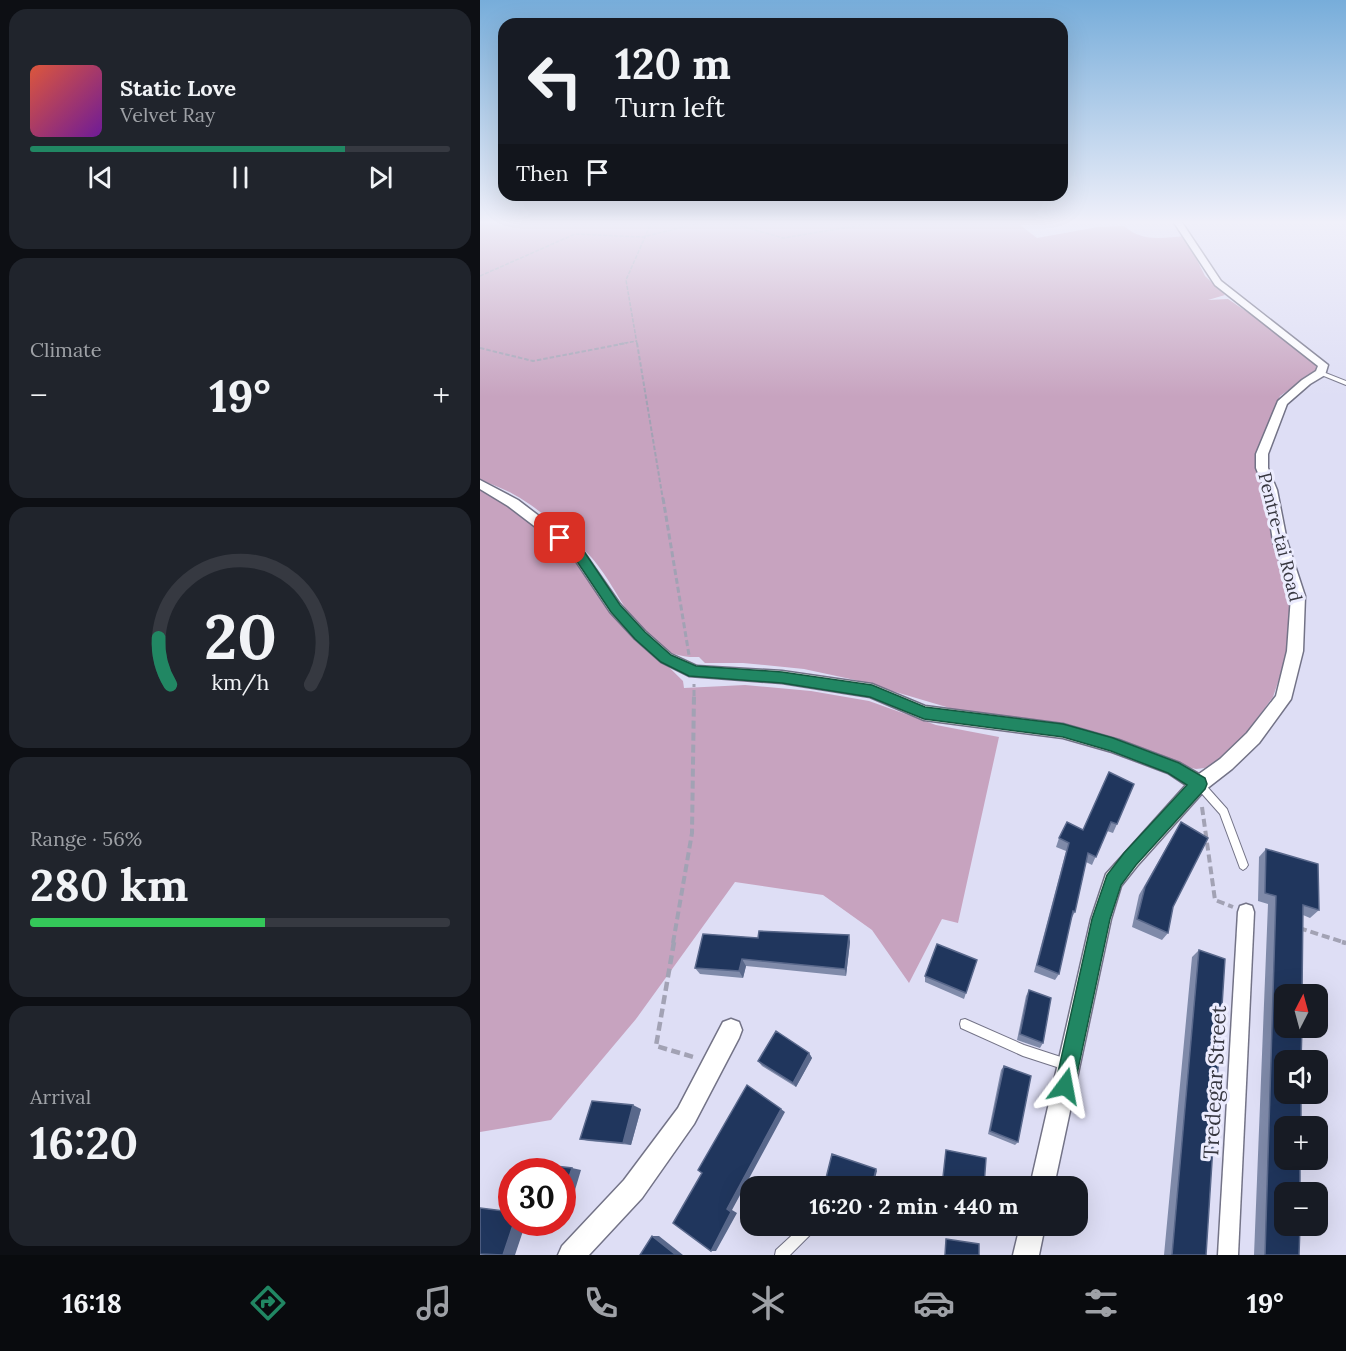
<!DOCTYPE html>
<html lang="en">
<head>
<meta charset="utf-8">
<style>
	body { margin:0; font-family:Lora,serif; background:#20242c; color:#f1f3f6; height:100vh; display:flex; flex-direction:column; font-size:22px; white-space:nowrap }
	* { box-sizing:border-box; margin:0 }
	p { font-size:20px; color:#9ea1a6 }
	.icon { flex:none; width:33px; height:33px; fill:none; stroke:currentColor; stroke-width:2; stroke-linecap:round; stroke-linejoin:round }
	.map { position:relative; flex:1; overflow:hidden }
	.drawer { display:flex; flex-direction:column; gap:9px; padding:9px; background:#0d0f14; width:480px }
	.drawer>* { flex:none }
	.hud { position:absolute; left:18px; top:18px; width:570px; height:183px; border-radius:18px; box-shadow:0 6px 24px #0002; background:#171b24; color:#f1f3f6; overflow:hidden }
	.needle { width:39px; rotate:6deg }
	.controls { position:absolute; left:794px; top:984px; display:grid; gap:12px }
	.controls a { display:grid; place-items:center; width:54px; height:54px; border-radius:12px; background:#171b24; box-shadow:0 6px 24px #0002; font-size:30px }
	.speed { position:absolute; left:18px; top:1158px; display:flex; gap:12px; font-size:30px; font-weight:700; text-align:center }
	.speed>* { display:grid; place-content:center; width:78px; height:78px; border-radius:50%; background:#171b24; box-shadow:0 6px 24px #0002; line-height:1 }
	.speed .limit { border:9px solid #d22; background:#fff; color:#111 }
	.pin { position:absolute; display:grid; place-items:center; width:51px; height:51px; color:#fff; margin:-26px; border-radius:12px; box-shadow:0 3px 9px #0006 }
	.me { position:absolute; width:66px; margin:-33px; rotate:13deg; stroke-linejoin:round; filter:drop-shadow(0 0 4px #0008) }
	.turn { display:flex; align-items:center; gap:21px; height:126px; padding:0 18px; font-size:27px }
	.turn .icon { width:78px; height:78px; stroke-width:2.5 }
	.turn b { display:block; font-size:42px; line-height:51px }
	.then { display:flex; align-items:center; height:57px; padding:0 18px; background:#0003; gap:12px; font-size:22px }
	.big { font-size:45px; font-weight:800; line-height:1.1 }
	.drawer .card { flex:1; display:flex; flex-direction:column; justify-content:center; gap:9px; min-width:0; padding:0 21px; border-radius:18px; background:#20242c }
	.drawer .dial { align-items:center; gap:0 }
	.dial svg { height:156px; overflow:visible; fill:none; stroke:#363941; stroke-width:7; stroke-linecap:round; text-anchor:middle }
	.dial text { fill:#f1f3f6; stroke:none }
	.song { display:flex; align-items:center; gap:18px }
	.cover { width:72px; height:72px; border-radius:9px; background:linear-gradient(135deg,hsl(10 70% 55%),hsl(280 70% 35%)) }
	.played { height:6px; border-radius:3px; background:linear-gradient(90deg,#218763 75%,#363941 75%) }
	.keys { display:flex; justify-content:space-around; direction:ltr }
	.heat { display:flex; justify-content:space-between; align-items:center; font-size:33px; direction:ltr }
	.charge { height:9px; border-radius:4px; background:linear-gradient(90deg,#34c759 56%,#363941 0) }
	.trip { position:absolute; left:260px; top:1176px; width:348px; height:60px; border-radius:18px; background:#171b24; box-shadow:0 6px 24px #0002; font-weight:800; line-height:60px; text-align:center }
	.tab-bar { display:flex; height:96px; justify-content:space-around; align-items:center; background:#090b0e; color:#9ea1a6 }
	.tab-bar .icon { width:42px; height:42px }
	.tab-bar .selected { color:#218763 }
	.tab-bar b { font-size:27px; color:#f1f3f6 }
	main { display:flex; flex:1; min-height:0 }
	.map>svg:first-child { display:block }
	.green { fill:#c7a3bf }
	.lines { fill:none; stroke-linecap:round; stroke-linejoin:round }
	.service-casing { stroke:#737387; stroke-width:2 }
	.pedestrian-casing { stroke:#737387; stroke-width:3 }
	.minor-casing { stroke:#737387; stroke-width:3 }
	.path-far4 { stroke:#a2a2b4; stroke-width:1.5; stroke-dasharray:4 1.5; stroke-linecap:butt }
	.path-far3 { stroke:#a2a2b4; stroke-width:2; stroke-dasharray:4.5 2; stroke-linecap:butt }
	.path-far2 { stroke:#a2a2b4; stroke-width:3; stroke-dasharray:6 3; stroke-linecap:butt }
	.path-far1 { stroke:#a2a2b4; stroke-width:4; stroke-dasharray:8 4; stroke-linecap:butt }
	.path { stroke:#a2a2b4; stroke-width:4.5; stroke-dasharray:9 4.5; stroke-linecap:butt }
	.service { fill:#fff; fill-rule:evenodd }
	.pedestrian { fill:#fff; fill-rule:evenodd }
	.minor { fill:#fff; fill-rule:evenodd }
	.wall { fill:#7f8aa9 }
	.shaded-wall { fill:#59688b }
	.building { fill:#20365d; stroke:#59688b; stroke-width:1.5 }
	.route { fill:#218763; stroke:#155840; stroke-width:1.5 }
	.labels { text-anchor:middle; stroke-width:6; stroke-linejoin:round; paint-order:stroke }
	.street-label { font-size:18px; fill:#373740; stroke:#ececfe }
	.near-street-label { font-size:21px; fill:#373740; stroke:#ececfe }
</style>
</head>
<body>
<main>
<section class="drawer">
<div class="card">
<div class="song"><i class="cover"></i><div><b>Static Love</b><p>Velvet Ray</p></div></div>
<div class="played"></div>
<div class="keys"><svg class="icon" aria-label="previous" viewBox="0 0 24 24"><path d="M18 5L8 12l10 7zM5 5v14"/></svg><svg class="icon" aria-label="pause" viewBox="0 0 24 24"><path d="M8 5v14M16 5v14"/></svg><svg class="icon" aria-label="next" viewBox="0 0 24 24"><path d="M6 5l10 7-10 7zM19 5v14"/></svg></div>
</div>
<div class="card"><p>Climate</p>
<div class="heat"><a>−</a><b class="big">19°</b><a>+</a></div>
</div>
<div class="card dial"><svg viewBox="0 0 100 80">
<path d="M14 69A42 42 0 1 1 86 69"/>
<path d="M14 69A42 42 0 0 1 8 45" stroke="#218763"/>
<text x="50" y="56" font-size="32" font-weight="700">20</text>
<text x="50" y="72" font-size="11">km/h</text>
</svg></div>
<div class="card"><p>Range · 56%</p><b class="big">280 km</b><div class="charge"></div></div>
<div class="card"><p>Arrival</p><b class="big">16:20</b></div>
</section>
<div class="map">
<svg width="866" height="1255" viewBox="0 0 866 1255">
	<rect width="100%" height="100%" fill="#dedef5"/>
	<path class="green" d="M0,221H552L540,225L557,238L618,227L644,226C662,242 682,238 705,236L725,276L745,295L728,300L748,299C775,318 820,342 838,369L800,396L775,459L787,496L789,523L813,596L808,652L793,697L768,731L744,757L725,768L716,769L480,711L375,680L324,669L263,663H225L219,657C155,660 143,586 105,551C83,531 59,508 33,494C23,488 11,485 0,479Z
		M0,488L87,547L140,619L203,681L204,688L265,685L331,691L389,701L456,725L519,737L478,923L462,919L429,983L392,930L343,895L255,882L156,1019L71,1120L0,1132Z"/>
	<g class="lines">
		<g class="service-casing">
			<path id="service" d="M839,372H843L866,381V385L839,374Z
				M719,780L722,781L747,809L768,865L766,868L763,870L760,868L740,814L716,787L715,784L716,781Z
				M485,1019L544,1045L590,1060L592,1064L590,1068L586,1070L543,1056L481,1028L480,1024L481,1020Z
				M322,1226H337L335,1230L310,1255H295L296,1250Z"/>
		</g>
		<g class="pedestrian-casing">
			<path id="pedestrian" d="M766,904L772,906L774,912L758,1255H738L758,912L760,906Z"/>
		</g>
		<g class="minor-casing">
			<path id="minor" d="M693,221H701L741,281L848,365L845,375L830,384L807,404L788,454V468L797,490L807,541L825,596L823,651L811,699L779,743L752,769L725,790L657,866L641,886L631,919L574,1186H550L611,919L626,874L706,785L688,773L632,752L583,738L444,720L390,697L302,683L209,676L181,662L155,639L130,612L91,554L28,506L0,489V480L38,500L101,548L140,604L165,631L191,654L217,666L302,671L392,684L445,706L583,724L639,740L700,763L719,774L740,759L767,733L796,696L807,651L811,596L793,541L785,490L776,468V454L798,401L822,380L836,371L838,366L735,285Z
				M251,1019L259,1022L262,1030L259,1038L214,1124L162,1198L109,1255H78L82,1246L144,1180L198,1108L243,1022Z
				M540,1226H565L559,1255H533Z"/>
		</g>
		<path class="path-far4" d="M243,221L303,238L407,221
			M0,276L95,234L163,237L227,221
			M139,344L157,341
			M157,344L146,280L172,221"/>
		<path class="path-far3" d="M157,343L183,500
			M0,348L53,361L147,343"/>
		<path class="path-far2" d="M183,498L209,655
			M214,696V684"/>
		<path class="path-far1" d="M722,807L735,900L753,907
			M819,928L866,943
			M193,943L212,833L214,694"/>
		<path class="path" d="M194,942L176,1046L217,1058
			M862,942L866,943"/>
		<use href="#service" class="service"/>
		<use href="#pedestrian" class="pedestrian"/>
		<use href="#minor" class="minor"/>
	</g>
	<path class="wall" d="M629,772L637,824L633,833L627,831L612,865L606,862L595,912L591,919L579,974L575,980L554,972L586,851L576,847L579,838L603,830Z
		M701,822L693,907L688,933L682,940L652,927L659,895Z
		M786,849L839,910L830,918L823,915L819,1255H774L788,904L778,901L779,857Z
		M369,935L370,942L366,976L266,966L263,978L220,974L215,968L278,938Z
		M719,950L726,1255H684L712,957Z
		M497,960L484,999L445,982V976Z
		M549,990L563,1043L560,1048L537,1040L546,996Z
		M329,1053L332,1058L316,1087L282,1066L278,1061Z
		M524,1066L538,1142L535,1145L508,1134L521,1070Z
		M161,1109L151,1145L109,1141L100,1139Z"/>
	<path class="shaded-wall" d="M369,935L370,942L366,976L365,969Z
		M262,959L266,966L263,978L259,971Z
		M329,1053L332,1058L316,1087L313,1083Z
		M153,1105L161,1109L151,1145L143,1143Z
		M301,1109L305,1112L252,1210L257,1213L236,1251H231L247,1209Z
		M92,1168L101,1170L89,1210H82V1198Z
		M396,1169L397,1171L393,1186H392Z
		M34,1222H46L35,1255H23Z
		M172,1236H179L203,1255H196Z"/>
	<path class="building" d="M629,772L654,784L637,824L631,822L616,857L608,853L595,912L593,911L579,974L557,965L589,843L579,838L587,822L603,830Z
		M701,822L728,838L693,907L688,933L657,919L665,887Z
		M786,849L838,864L839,910L823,905L822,994H804V1028H822L821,1060H804V1094H821V1126H804V1160H820V1192H804V1226H820L819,1255H785L796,896L785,893Z
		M279,931L369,935L365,969L262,959L259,971L215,968L223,934L278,938Z
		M457,944L497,960L486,993L445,976Z
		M719,950L745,959L726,1255H692Z
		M549,990L571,998L563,1043L540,1034Z
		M296,1031L329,1053L313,1083L278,1061Z
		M524,1066L551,1076L538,1142L510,1131Z
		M267,1085L301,1109L247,1209L251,1212L231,1251L193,1223L222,1173L218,1170Z
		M112,1101L153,1105L143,1143L100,1139Z
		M466,1150L506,1158L504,1186H462Z
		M352,1154L396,1169L392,1186H344Z
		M49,1163L92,1168L82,1198V1172H46Z
		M0,1208L32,1212V1222H34L23,1255L0,1254Z
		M355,1226H382L380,1234Z
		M172,1236L196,1255H160Z
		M466,1239L499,1244V1255H465Z"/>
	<linearGradient id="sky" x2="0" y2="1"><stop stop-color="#77adda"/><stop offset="0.56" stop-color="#f0f0fa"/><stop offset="1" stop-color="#f0f0fa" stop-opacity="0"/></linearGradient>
	<rect width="866" height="397" fill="url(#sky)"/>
	<path class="route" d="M80,534L101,547L140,605L165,632L191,655L216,666L302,672L392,685L445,707L583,724L633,738L699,763L725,778L727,784L725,789L656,865L641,885L630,919L593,1093L585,1096L578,1093L575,1086L612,919L627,875L644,853L707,785L688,773L631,751L583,737L444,719L390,697L302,683L209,676L181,662L155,639L131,612L92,554L74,538Z"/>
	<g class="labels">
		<g class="street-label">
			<text transform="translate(800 537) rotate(76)" y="6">Pentre-tai Road</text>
		</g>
		<g class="near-street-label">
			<text transform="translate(735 1082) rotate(-87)" y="7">Tredegar Street</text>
		</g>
	</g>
</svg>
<div class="controls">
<a><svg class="needle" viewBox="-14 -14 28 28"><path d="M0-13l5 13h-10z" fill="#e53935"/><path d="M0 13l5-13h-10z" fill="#9ea1a6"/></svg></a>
<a><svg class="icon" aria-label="sound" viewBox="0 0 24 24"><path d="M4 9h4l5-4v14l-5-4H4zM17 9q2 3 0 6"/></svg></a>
<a>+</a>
<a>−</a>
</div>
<div class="speed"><div class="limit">30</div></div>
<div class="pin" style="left:80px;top:538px;background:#d93025"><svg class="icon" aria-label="arrive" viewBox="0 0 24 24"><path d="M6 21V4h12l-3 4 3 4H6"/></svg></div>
<svg class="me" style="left:585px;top:1086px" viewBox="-20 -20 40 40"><path d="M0-17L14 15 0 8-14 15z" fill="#218763" stroke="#fff" stroke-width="4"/></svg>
<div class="trip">16:20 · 2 min · 440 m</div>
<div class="hud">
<div class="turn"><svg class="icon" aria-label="left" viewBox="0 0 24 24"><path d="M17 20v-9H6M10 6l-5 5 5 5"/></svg><div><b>120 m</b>Turn left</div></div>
<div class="then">Then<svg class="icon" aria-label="arrive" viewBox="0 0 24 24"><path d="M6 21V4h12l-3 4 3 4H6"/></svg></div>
</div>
</div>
</main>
<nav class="tab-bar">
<b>16:18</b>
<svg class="icon selected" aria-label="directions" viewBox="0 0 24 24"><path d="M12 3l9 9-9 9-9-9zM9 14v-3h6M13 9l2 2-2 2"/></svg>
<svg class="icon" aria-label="music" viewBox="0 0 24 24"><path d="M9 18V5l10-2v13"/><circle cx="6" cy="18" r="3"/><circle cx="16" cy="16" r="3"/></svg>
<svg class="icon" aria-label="phone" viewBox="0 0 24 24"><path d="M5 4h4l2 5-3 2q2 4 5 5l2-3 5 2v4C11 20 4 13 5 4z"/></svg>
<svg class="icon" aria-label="climate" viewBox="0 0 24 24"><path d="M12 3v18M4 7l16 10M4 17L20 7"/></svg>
<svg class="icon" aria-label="car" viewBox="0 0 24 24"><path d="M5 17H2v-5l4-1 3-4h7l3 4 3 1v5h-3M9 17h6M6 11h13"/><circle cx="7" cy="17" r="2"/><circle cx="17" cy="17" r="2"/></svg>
<svg class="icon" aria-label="filters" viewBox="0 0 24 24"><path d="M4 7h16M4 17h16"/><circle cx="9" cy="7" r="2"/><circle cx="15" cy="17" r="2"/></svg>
<b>19°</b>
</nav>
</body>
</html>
